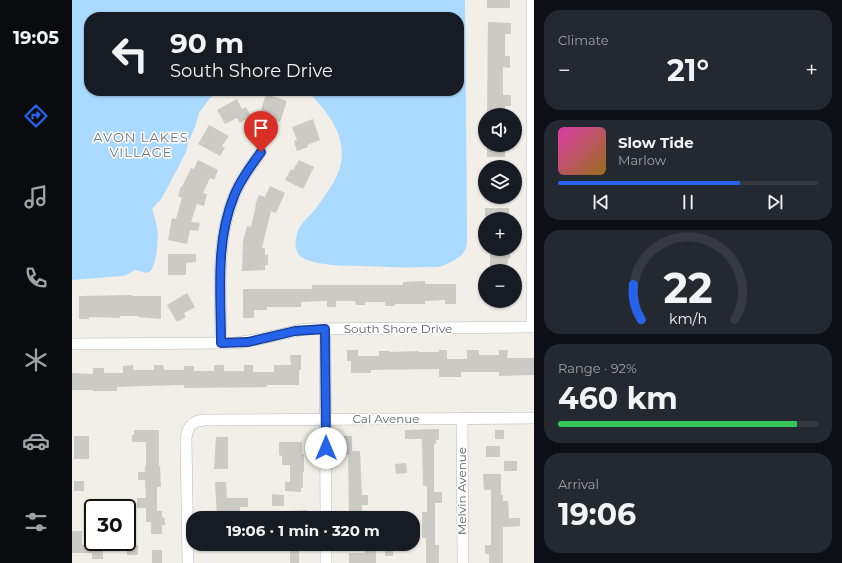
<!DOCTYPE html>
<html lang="en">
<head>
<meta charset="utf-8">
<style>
	body { margin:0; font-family:Montserrat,sans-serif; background:#242831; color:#f1f3f6; height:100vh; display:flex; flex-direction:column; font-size:15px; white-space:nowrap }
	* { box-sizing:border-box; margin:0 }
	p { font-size:13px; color:#9ea1a6 }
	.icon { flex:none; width:22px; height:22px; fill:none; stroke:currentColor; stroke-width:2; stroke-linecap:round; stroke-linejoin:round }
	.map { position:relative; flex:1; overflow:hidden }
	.drawer { display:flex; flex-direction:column; gap:10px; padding:10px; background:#0d0f14; width:308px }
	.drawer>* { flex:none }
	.hud { position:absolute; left:12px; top:12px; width:380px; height:84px; border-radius:16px; box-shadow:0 1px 3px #0004; background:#171b24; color:#f1f3f6; overflow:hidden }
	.tools { position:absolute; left:406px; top:108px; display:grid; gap:8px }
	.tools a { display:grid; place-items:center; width:44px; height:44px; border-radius:50%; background:#171b24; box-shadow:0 1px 3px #0004; font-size:20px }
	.speed { position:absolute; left:12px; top:499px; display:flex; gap:8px; font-size:20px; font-weight:700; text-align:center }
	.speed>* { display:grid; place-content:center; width:52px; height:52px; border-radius:50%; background:#171b24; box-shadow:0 1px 3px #0004; line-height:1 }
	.speed .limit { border:2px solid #111; border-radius:6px; background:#fff; color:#111 }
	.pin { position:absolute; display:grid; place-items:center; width:34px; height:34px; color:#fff; margin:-41px -17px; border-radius:50% 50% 50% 0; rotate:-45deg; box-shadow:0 0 4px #0007 }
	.pin .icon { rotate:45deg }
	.me { position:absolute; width:44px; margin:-22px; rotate:0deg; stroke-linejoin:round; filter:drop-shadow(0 0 3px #0008) }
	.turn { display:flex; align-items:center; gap:14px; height:84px; padding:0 20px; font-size:18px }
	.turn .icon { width:52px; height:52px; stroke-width:2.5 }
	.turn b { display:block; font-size:28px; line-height:34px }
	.big { font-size:30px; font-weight:700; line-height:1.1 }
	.drawer .card { flex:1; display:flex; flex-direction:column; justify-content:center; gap:6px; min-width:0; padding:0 14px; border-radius:16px; background:#242831 }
	.drawer .dial { align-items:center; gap:0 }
	.dial svg { height:104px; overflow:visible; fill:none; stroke:#363941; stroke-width:7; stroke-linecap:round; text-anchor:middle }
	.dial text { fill:#f1f3f6; stroke:none }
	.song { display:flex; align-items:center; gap:12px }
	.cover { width:48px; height:48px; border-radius:6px; background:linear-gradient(135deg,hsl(320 70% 55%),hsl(40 70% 35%)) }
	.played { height:4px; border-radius:2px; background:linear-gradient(90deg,#2563eb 70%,#363941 70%) }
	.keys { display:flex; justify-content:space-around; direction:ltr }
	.heat { display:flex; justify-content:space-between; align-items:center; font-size:22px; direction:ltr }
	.charge { height:6px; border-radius:3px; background:linear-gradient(90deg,#34c759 92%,#363941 0) }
	.trip { position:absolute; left:114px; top:511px; width:234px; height:40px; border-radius:16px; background:#171b24; box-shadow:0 1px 3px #0004; font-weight:700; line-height:40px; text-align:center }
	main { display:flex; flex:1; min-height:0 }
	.tab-bar { display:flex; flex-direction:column; width:72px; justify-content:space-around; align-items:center; background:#090b0e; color:#9ea1a6 }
	.tab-bar .icon { width:28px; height:28px }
	.tab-bar .on { color:#2563eb }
	.tab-bar b { font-size:18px; color:#f1f3f6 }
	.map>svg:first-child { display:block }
	.water { fill:#aadaff }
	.building { fill:#cccac5 }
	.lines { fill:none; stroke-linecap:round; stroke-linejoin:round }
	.minor-casing { stroke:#b5b8bc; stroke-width:12 }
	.minor { stroke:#fff; stroke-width:11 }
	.route-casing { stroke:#184099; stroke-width:10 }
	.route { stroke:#2563eb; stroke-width:7 }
	.labels { text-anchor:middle; stroke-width:3; stroke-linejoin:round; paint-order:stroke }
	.street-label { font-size:12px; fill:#5f6368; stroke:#fff }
	.neighbourhood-label { font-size:13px; letter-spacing:1px; fill:#70757a; stroke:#fff }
</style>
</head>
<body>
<main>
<nav class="tab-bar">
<b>19:05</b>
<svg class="icon on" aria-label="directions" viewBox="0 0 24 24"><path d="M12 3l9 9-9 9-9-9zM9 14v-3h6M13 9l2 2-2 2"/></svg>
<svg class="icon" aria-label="music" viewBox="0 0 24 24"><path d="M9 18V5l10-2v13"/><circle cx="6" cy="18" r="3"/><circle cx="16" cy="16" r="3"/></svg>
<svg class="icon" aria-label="phone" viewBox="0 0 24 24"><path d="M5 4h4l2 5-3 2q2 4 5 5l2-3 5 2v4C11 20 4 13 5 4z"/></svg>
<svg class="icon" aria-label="climate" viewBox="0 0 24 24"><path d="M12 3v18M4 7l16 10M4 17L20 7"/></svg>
<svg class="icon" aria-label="car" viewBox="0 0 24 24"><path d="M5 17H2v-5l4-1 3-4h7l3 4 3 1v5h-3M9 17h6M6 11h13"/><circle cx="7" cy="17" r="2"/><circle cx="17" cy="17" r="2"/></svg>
<svg class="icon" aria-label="filters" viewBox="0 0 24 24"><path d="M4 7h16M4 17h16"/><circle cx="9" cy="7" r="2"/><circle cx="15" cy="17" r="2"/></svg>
</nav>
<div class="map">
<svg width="462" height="563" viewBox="0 0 462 563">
	<rect width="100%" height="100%" fill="#f1efe8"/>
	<path class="water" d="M0,0H393L395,228C395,241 397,252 384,259C378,262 373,266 366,267C349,267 332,268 315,267C289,265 267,268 242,262C239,261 234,260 231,258C221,253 223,239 226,231C230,221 239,215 245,207C252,196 261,186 266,173C279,141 257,112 235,91H387V17H17V91H148L138,98L127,113L123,127L116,143L115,150L90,198L80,209C82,215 84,221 85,227C87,235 85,269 77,272C72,274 68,271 64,270C60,270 56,276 50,276L0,280Z"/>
	<path class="building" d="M415,0H438V8H415Z
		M416,22L439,23V34H433V56H438V68L431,67V95H439V106H433V115H415Z
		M194,94L215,101L208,122L199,119L201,114L189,110Z
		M165,99L170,109L174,107L179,116L168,123L165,118L153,124L145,110Z
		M241,119L248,140L235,145L236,147L225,151L222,141L225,140L220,127Z
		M137,125L157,136L150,146L153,148L148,156L126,144Z
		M415,145L433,146V157H415Z
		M126,160L146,170L142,180L138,178L131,193L135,194L132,206L125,204L119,222L128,223L126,231L118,230L115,244L96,240L100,218L104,219L110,198L106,196L109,186L110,187L119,168L122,169Z
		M227,160L242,167L231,189L213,180L219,169L221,170Z
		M198,186L213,193L204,213L199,211L190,248H193V255H196V265H193V270L170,271L171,241L175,226L179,227L184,205H183L187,195L193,197Z
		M413,208H437V219H413Z
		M418,249H439L438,259H436L435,266H434V271H418Z
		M96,254H124V262L114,263V275H96Z
		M353,281V284H384V304H373V300L353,301V304H323V306H313V302H293V305H284L283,301H264V307H255V301L229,302V307H195V310H182V318H171V289H240V285H331V282Z
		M115,293L123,307L112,313L114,317L105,322L95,305Z
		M60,295V296H89V319L66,317V316H48V318L17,317V319H7V296Z
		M275,350H286V356H307V351H318V352L346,351V352H367V350H375V359H395V350H407V355H427V350H436L435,358H462V375L427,376V372H389V377H367V369L299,370V373H279V361H275Z
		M218,355H229V370H227V385H195V387L112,388V385L74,386L45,387V391H21V390H0V373L21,374V368H32V373H51V366L61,365V370H82V365H91L92,370H112V366H122V371H142V365H152V371H172V365H181V372H202V365H219Z
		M367,429V440H364V444H362V492H370V503H363V545H367V563H354V538H350V512H355V486H351L350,439H333V430Z
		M62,430H87V466H88L89,487H85V511H90V517L93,518V525H90V534H79V522H74V508H65V498H74L73,480H66V472H73V466H74V442H60V435H62Z
		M423,430H432V439H423Z
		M2,436H17V459H2Z
		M268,436H280V451H288L290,495H296V505H290V518H277L276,455H268Z
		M144,437H156V469H142Z
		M207,442H230V454H232V472H231V488H229V492L213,491V482H218V465H210V456L207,455Z
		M414,446H428V457H414Z
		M432,461H445V471H432Z
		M334,463L335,473L324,474L323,464Z
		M411,474H429V495H431V501H436L437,518H448V526L431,527V563H417V554H413V545H419V490H412Z
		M2,481H12V491H2Z
		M143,482H154L155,498H176V507H168V518H145Z
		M200,494L212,495V506H200Z
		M28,500H40V508H28Z
		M235,510L236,518H214V511Z
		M0,531H10V545L31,544V559H20V553H0Z
		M313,544H321V556H313Z
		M55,545H66V555H55Z
		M218,549H227V563H218Z
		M80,550H90V563H80Z
		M293,550H304V563H277V553H293Z"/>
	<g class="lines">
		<g class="minor-casing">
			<path id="minor" d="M460,327V0
				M253,329L254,518
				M149,343C149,294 143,243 162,196C168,180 179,166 189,152
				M0,344L164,343L188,339L233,329L462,327
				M390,418L391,563
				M254,544V563
				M116,563L114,439C115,427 120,421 132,420L462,418"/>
		</g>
		<use href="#minor" class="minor"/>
	</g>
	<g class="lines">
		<g class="route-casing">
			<path id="route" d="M189,152C179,166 168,180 162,196C143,242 149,294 149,343L176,342L223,331L253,329L254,448"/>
		</g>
		<use href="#route" class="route"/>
	</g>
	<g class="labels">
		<g class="street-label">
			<text x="326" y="333">South Shore Drive</text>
			<text x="314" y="423">Cal Avenue</text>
			<text transform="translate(390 491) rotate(-90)" y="4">Melvin Avenue</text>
		</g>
		<g class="neighbourhood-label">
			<text x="69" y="142">AVON LAKES<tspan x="69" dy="15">VILLAGE</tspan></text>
		</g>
	</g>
</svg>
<div class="tools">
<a><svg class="icon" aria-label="sound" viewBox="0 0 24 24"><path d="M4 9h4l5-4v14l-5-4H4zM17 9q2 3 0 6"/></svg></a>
<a><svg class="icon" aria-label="layers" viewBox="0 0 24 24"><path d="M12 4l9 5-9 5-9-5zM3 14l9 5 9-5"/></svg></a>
<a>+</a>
<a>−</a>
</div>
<div class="speed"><div class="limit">30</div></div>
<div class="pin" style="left:189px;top:152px;background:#d93025"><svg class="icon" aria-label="arrive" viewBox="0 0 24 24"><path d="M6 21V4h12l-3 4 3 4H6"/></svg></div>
<svg class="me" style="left:254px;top:448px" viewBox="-20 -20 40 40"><circle r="19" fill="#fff"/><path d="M0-13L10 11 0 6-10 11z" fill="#2563eb"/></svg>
<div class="trip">19:06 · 1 min · 320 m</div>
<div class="hud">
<div class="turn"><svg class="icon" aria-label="left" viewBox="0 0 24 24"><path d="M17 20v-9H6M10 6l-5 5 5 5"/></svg><div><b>90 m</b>South Shore Drive</div></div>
</div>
</div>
<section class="drawer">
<div class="card"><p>Climate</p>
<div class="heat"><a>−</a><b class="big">21°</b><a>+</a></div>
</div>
<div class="card">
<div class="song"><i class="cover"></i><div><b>Slow Tide</b><p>Marlow</p></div></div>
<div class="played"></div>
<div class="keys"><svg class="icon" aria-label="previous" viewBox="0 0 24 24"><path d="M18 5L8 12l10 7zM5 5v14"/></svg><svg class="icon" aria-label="pause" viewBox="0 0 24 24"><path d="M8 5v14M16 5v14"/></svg><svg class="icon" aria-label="next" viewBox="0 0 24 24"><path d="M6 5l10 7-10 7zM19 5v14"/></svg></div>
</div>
<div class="card dial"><svg viewBox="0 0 100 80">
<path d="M14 69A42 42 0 1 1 86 69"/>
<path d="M14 69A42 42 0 0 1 8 42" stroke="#2563eb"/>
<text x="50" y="56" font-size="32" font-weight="700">22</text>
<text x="50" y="72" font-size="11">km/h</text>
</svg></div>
<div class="card"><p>Range · 92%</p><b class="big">460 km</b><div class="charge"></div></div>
<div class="card"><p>Arrival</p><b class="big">19:06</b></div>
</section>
</main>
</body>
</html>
